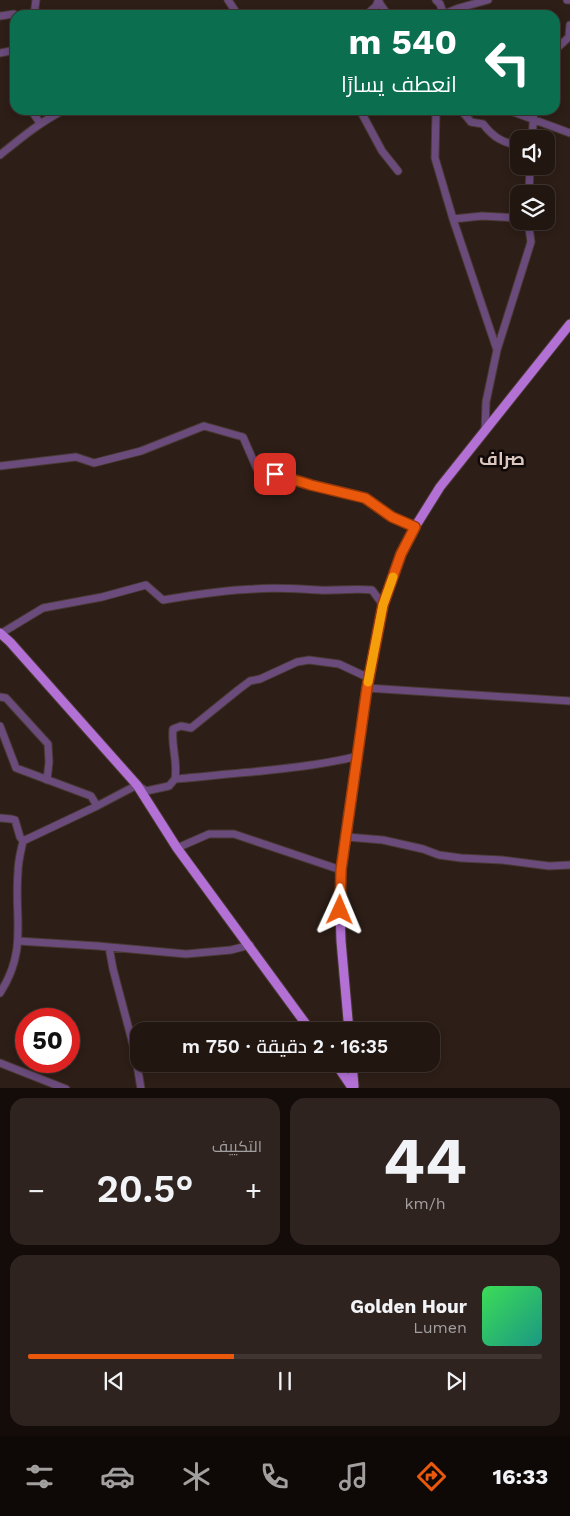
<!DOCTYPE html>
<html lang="ar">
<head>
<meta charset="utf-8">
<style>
	body { margin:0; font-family:"Work Sans",Cairo,sans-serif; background:#2e231f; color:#f1f3f6; direction:rtl; height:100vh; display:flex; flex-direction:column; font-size:19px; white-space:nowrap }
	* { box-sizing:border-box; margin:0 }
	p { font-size:16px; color:#a29f9f }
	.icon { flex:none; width:28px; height:28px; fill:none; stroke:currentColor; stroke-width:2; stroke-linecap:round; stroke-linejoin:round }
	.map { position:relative; height:1088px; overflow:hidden; direction:ltr }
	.details { display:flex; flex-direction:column; gap:10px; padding:10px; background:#130c09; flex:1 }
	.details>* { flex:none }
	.top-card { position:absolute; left:10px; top:10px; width:550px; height:105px; border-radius:15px; box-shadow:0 2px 8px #0003,0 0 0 1px #3f3531; direction:rtl; background:#0b6e4f; color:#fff; overflow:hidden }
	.controls { position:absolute; left:510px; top:130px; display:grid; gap:10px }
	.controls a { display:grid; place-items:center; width:45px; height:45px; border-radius:10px; background:#221611; box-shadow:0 2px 8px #0003,0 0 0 1px #3f3531; font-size:25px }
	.speed { position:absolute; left:15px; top:1008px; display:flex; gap:10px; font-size:25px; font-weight:700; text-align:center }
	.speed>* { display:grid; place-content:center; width:65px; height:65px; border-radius:50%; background:#221611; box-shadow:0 2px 8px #0003,0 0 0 1px #3f3531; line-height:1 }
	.speed .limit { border:8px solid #d22; background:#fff; color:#111 }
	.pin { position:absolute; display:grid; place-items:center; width:42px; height:42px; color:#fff; margin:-21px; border-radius:10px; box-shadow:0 2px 8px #0006 }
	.me { position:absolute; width:55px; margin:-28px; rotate:1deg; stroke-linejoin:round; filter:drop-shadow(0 0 4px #0008) }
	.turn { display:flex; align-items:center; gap:18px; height:105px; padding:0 20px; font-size:22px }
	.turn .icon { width:65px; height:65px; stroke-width:2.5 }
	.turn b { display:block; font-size:35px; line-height:42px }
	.big { font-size:38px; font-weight:600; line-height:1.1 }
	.details .tile { flex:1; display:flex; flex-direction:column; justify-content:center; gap:8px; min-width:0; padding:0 18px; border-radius:15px; background:#2e231f }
	.details .dial { align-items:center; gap:0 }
	.dial b { font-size:65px; line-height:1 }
	.song { display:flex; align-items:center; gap:15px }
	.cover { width:60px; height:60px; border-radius:8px; background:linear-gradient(135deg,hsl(130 70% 55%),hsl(170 70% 35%)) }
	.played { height:5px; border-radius:2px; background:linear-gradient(90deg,#ea580c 40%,#3f3531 40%) }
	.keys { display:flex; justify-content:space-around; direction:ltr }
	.heat { display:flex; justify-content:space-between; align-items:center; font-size:28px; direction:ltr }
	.details .tiles { flex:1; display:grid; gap:10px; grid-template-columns:1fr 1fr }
	.tile:last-child { grid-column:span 2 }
	.trip { position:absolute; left:130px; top:1022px; width:310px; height:50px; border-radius:15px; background:#221611; box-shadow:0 2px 8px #0003,0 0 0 1px #3f3531; font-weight:600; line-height:50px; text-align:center; direction:rtl }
	.tabs { display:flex; height:80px; justify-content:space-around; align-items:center; background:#0e0907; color:#a29f9f }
	.tabs .icon { width:35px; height:35px }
	.tabs .on { color:#ea580c }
	.tabs b { font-size:22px; color:#f1f3f6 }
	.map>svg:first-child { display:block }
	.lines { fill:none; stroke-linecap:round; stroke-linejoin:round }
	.minor-casing { stroke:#483933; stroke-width:9 }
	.major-casing { stroke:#483933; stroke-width:11 }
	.minor { stroke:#6a4b7b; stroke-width:7 }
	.major { stroke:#b370d5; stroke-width:9 }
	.route-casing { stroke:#983908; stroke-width:12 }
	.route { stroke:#ea580c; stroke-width:9 }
	.slow { stroke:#f59e0b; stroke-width:9 }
	.labels { text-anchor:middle; stroke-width:5; stroke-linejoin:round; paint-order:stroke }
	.quarter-label { font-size:18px; font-weight:bold; fill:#dbc6bd; stroke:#100907 }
</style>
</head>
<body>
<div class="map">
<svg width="570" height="1089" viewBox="0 0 570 1089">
	<rect width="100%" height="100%" fill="#2d1e17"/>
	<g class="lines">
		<g class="minor-casing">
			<path id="minor" d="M228,0L238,15
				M436,0L440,4L444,15
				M567,0H570
				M378,1L388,15
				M444,14L459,8L488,0
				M34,15L36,0
				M366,15L376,6L379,0
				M0,16L14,14L15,15
				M569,36L570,25
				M555,50L570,36
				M0,53L15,50
				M31,110L40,123
				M360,110L382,151L398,171
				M436,110L435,158L453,219L497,350L486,402L485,431
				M461,110L471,122L483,124C494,138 502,142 519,146
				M508,110L570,133
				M466,115L475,110
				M532,139L534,110
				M0,155C21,138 40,122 64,110
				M529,194L530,166
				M453,219L482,216L519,218
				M497,350L531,242L528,221
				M0,466L76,457L94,463L141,451L204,426L243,437L257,469L311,485L365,498L392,517L415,527
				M0,634L43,608L102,597L146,585L163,600C193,595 224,590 254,589C276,587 297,589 319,590C337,591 354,588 372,590L383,605
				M367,688L570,701
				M0,697L6,698L48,744L49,762L47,780
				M0,726L16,768L91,796L97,806L137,785L146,791L169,786L175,779C201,777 226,774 252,772C287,768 323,765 358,756
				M175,779C178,761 171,747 173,729L181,726L191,728L238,690L250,681L260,679L297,662L309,660L339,664L369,678
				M0,818L11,819L15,820L20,837L23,841
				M347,837L383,840L423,849L439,855L461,858L502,860L549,866L570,865
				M177,848L209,834H234L341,870
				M18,941L98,946L186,954L231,950L250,945
				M109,947L113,969L135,1052L141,1089
				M0,993C28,950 14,918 18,872C18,861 21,851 23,841L97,806
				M0,1063L66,1089"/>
		</g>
		<g class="major-casing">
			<path id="major" d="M0,633L10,642L137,785L177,848L311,1031
				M349,1031L341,941L340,910L341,870L367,688L383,605L401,554L415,527L440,487L570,324
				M336,1064L353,1089
				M352,1064L354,1086"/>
		</g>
		<use href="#minor" class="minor"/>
		<use href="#major" class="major"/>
	</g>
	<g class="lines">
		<g class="route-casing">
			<path id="route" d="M275,474L311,485L365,498L392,517L415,527L401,554L383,605L367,688L341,870L340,910"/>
		</g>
		<use href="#route" class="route"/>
		<path class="slow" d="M368,682L383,605L393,577"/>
	</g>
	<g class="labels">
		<g class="quarter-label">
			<text x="502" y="465">صراف</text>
		</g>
	</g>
</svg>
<div class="controls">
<a><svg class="icon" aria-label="sound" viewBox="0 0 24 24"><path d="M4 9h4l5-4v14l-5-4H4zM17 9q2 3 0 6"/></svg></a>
<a><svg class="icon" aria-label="layers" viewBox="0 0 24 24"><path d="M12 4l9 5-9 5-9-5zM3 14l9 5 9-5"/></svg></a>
</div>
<div class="speed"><div class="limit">50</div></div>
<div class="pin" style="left:275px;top:474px;background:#d93025"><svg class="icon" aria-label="arrive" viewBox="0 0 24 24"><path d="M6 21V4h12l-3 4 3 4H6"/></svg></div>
<svg class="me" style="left:340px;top:910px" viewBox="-20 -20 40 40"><path d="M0-17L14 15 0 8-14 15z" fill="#ea580c" stroke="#fff" stroke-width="4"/></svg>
<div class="trip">16:35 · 2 دقيقة · 750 m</div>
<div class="top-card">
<div class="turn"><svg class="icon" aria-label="left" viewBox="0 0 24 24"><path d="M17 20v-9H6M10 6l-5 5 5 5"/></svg><div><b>540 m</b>انعطف يسارًا</div></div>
</div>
</div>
<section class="details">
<div class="tiles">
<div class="tile dial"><b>44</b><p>km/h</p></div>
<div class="tile"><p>التكييف</p>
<div class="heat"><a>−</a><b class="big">20.5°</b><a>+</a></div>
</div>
<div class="tile">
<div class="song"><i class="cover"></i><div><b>Golden Hour</b><p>Lumen</p></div></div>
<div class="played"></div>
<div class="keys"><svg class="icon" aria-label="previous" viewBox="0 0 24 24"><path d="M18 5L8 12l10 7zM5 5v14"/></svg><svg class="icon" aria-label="pause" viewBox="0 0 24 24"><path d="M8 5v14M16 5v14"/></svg><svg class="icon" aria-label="next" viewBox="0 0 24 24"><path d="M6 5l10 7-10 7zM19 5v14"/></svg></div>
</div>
</div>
</section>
<nav class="tabs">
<b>16:33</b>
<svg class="icon on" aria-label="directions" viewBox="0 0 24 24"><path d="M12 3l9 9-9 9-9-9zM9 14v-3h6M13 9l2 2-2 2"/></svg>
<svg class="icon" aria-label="music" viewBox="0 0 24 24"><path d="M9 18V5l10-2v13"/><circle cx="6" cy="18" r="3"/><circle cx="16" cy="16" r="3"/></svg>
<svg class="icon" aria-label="phone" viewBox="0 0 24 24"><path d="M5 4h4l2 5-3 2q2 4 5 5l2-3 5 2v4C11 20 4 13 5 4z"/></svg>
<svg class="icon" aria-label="climate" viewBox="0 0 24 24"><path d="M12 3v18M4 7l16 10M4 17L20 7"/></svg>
<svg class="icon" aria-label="car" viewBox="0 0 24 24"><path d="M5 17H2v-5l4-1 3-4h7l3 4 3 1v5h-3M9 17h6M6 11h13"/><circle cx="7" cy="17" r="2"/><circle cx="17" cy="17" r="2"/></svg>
<svg class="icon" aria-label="filters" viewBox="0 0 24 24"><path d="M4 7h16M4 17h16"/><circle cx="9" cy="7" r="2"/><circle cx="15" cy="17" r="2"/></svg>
</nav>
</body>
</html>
